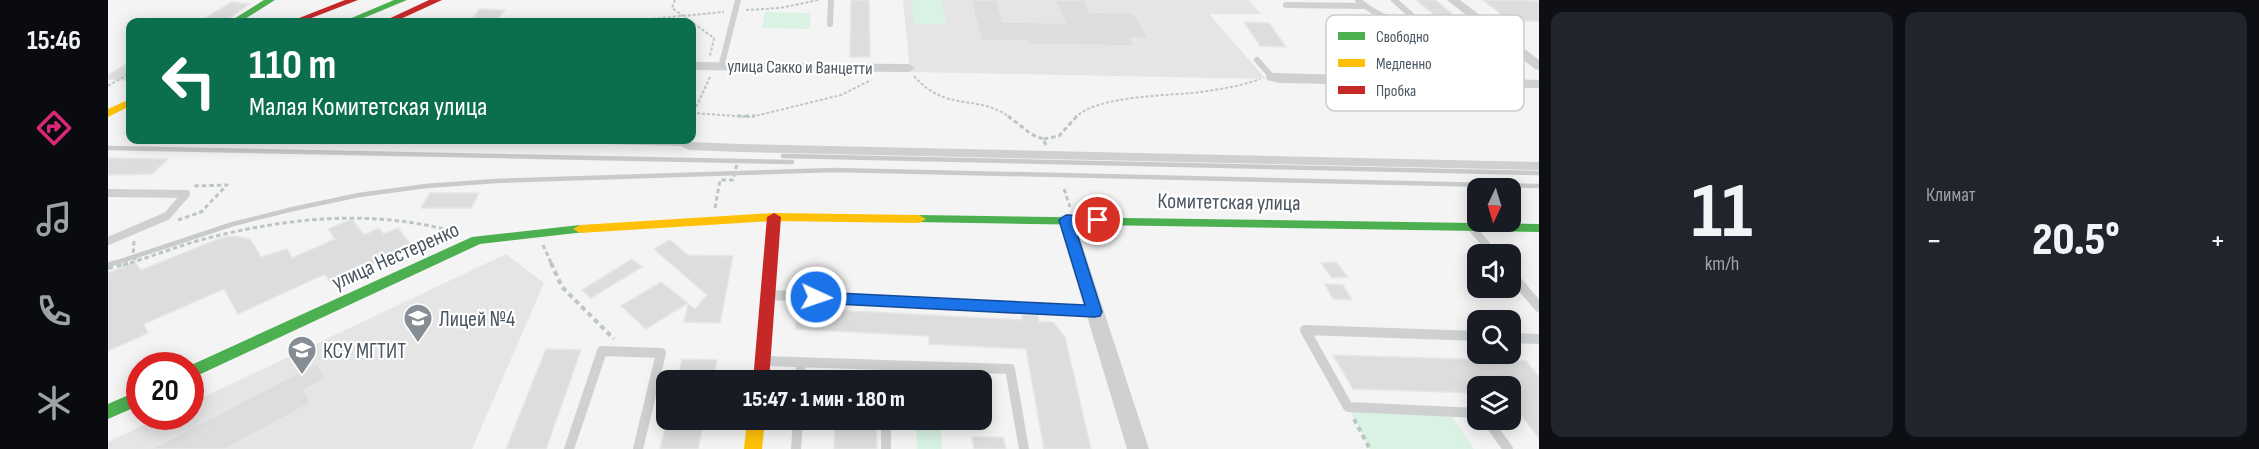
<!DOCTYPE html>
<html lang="ru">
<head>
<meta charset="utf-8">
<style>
	body { margin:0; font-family:"Sofia Sans Condensed",sans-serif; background:#20242c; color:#f1f3f6; height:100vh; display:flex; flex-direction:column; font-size:22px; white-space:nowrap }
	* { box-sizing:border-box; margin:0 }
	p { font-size:20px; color:#9ea1a6 }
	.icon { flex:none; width:33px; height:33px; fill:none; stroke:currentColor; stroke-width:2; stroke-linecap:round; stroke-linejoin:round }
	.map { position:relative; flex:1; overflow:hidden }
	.details { display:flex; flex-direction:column; gap:12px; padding:12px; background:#0d0f14; width:720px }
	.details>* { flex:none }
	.banner { position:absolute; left:18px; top:18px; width:570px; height:126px; border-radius:12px; box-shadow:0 3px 15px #0003; background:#0b6e4f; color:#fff; overflow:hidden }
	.needle { width:39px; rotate:184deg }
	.fabs { position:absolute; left:1359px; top:178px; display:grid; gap:12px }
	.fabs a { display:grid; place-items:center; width:54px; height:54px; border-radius:12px; background:#171b24; box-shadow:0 3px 15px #0003; font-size:30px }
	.speed { position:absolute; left:18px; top:352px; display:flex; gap:12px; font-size:30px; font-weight:700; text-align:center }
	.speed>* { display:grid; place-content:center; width:78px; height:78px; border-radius:50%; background:#171b24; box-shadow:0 3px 15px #0003; line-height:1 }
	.speed .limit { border:9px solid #d22; background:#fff; color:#111 }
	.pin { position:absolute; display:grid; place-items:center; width:51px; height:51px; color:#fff; margin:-26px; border:3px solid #fff; border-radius:50%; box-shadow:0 2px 6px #0007 }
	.me { position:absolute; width:66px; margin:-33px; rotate:93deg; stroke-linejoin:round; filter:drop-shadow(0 0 4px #0008) }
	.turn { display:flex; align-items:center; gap:21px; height:126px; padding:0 24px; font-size:27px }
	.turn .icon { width:78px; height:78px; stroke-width:2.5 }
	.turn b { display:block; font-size:42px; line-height:51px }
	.big { font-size:45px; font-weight:800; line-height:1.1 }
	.details .widget { flex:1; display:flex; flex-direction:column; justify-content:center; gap:9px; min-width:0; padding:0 21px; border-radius:12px; background:#20242c }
	.details .dial { align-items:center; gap:0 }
	.dial b { font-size:78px; line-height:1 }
	.heat { display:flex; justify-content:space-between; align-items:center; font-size:33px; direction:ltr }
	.details .tiles { flex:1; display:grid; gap:12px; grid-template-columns:repeat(2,1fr) }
	.trip { position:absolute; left:548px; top:370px; width:336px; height:60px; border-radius:12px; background:#171b24; box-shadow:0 3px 15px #0003; font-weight:800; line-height:60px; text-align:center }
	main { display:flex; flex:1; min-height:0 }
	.menu { display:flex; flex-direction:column; width:108px; justify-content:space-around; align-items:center; background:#090b0e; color:#9ea1a6 }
	.menu .icon { width:42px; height:42px }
	.menu .selected { color:#db2777 }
	.menu b { font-size:27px; color:#f1f3f6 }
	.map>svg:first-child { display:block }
	.education { fill:#e6e5e6 }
	.green { fill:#d9f2e3 }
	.building { fill:#ddddde; stroke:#e5e6e7; stroke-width:1.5 }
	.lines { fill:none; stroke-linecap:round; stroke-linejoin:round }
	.path-far2 { stroke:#bcc7c4; stroke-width:2; stroke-dasharray:3 2; stroke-linecap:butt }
	.path-far1 { stroke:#bcc7c4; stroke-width:3; stroke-dasharray:4.5 3; stroke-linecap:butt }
	.path { stroke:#bcc7c4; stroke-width:4; stroke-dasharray:5 4; stroke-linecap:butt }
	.lane-far2 { stroke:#ced0d2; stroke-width:6 }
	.lane-far1 { stroke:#ced0d2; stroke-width:8 }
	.lane { stroke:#ced0d2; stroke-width:10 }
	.street { fill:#ced0d2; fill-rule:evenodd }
	.fast { fill:#4caf50; fill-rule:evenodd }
	.slow { fill:#ffc107; fill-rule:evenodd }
	.jam { fill:#c62828; fill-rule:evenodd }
	.rail-far1 { stroke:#c9cacc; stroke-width:4.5 }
	.rail { stroke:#c9cacc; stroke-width:5 }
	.route { fill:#1a73e8; stroke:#114b97; stroke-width:1.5 }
	.labels { text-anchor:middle; stroke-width:4.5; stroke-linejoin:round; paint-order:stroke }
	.far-street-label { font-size:18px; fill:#4a5661; stroke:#fff }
	.street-label { font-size:22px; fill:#4a5661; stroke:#fff }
	.poi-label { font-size:22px; fill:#4a5661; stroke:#fff; text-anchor:start }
	.key { fill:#fff; stroke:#c9ccd0; stroke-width:1.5 }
	.key-label { font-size:16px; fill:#4a5661 }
</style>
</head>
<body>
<main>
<nav class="menu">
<b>15:46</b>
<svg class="icon selected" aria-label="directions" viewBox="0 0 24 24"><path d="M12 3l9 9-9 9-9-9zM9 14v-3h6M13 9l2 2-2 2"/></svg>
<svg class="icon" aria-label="music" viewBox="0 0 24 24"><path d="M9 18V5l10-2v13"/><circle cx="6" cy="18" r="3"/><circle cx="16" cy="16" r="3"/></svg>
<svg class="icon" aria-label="phone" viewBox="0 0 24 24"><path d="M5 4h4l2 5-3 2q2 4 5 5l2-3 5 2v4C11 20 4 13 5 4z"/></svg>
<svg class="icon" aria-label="climate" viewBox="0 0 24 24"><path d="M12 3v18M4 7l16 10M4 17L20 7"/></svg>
</nav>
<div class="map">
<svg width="1431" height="449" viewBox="0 0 1431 449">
	<rect width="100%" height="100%" fill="#f4f4f4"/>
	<path class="education" d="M795,0H1141L1153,14H1101L1158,79L802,72Z
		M398,254L436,283L364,449H0V442L53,417H82L83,403Z"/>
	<path class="green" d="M804,0H834L838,24H806Z
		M657,12L703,13L701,29L654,28Z
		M1240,407L1341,412L1366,449H1262Z
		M808,420H833L834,449H809Z"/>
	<path class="building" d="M743,0H761L762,57H742Z
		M863,0H889L895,22L957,23L947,0H976L982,12L1026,13L1041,38H1022L1026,46L920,44L919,41H873Z
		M1308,0H1327L1375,38L1354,37Z
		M1375,0L1431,1V21H1402Z
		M124,2L141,4L116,22L94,20Z
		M372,9L397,10L387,22H361Z
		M1136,22L1161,23L1178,47L1152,46Z
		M22,62V81L0,79V75Z
		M0,158L60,159L44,174L0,175Z
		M322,193H371L363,208H313Z
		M244,219L256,235L271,228L276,234L290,228L304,246L224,284L217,274L130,314L116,289L36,324L40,333L0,351V273L27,262L33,270L113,238L126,236L142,239L153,257L179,249L184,258L227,239L220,229Z
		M562,240L580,255L625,256L612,323L576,322L580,304L587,309L599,295L546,249Z
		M524,259L534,267L483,298L474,290Z
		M1228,262L1240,277L1224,278L1213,263Z
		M553,282L580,303L538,329L513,306Z
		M1217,284L1235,285L1244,300L1225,299Z
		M689,308L914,320V315H930L931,322H945L957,337L983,449H936L918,349L821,344V336L687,329Z
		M438,349L473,350L438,449H398Z
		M1225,355L1418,361L1431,377V438L1402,401V387H1370V393L1245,389Z
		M574,359L609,360L604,381H569Z
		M209,363L218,378L196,390L203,403L117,449H43Z
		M559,420H596L590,449H552Z
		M727,420H768L769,449H726Z
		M864,437H895L898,449H866Z"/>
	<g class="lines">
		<path class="path-far2" d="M567,0L564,8L606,38L602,56
			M638,10L672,8L710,0
			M510,22L616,12
			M1335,35L1345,44L1393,53
			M806,76C839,114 872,93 902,118
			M0,86L22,73
			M584,113L643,117L733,95L763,80
			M584,116L602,77
			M967,118C987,95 1063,96 1093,92C1113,89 1133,86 1152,79"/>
		<path class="path-far1" d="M629,116H647
			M900,116L923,134L935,139
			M938,145L935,139L951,136L969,116
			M956,189L962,207
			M607,208L612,180H625L630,159
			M70,220L93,212L119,185L86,186
			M26,241L25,256L29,262
			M435,245L444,265
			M15,265C40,258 64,248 89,241C173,218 263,208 347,232"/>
		<path class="path" d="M443,263L454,287L506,339
			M0,268L20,263
			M1246,419L1262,449"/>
		<path class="lane-far2" d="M1250,0C1271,18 1289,23 1316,25
			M1286,0L1326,35
			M1178,5L1257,6
			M722,24L723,0
			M1149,60L1164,77
			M613,67L630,0"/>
		<path class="lane-far1" d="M499,140L574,142L582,146L632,148L1431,166
			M0,193L78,194L59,216L0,241
			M1364,228L1387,255"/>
		<path class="lane" d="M1402,273L1431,307
			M663,295L986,311
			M1370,336L1197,330L1240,407L1370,413
			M1402,338L1431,339
			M659,361L776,365
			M692,381L693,362
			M777,381L776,365L902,369L916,449
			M778,420V449
			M1379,420L1400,449
			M461,449L494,351L553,353L530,449
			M688,449L690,420"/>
		<path class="street" d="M1339,0H1352L1431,60V70L1427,69Z
			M584,62L801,64L807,68L801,72L584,70Z
			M1164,73L1431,80V88L1172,83L1159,80L1158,77L1159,74Z
			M958,215L964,216L966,220L1041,449H1019L950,220L952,216Z"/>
		<path class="fast" d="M156,0H167L132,22H121Z
			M286,0H299L246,22H234Z
			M811,215L1431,224V232L806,222L804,219L806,216Z
			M472,225L479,229L477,232L372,244L82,379L81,366L364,237Z
			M32,390V405L0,419V404Z"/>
		<path class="slow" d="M22,99V106L0,117V109Z
			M666,213L811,215L818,219L811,223L666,221L472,233L465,229L472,225Z
			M639,420H657L654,449H636Z"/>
		<path class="jam" d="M237,0H250L193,22H181Z
			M321,0H334L286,22H274Z
			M666,213L673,217L661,381H645L659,217Z"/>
		<path class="rail-far1" d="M0,148L684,162
			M675,156L1431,173
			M1,265L125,224L185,209L251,195L318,186L388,181L727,170L1431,186"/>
		<path class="rail" d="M0,265L6,263"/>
	</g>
	<path class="route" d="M958,215L990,216L997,220L990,224H966L994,312L992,316L986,317L708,303L702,301L700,297L702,294L708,292L977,305L951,220Z"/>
	<defs>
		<g id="school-pin" transform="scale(1.5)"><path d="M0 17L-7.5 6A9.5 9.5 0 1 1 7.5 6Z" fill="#868d94" stroke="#fff"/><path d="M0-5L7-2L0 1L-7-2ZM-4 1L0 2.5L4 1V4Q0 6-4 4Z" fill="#fff"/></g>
		<g id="university-pin" transform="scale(1.5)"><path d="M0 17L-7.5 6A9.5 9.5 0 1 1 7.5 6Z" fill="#868d94" stroke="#fff"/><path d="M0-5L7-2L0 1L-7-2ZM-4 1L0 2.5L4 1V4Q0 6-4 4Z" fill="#fff"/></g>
	</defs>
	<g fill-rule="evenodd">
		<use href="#school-pin" x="310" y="318"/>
		<use href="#university-pin" x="194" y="350"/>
	</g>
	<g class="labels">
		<g class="far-street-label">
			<text transform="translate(692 67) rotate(1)" y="6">улица Сакко и Ванцетти</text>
		</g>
		<g class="street-label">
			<text transform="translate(1121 201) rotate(1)" y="8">Комитетская улица</text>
			<text transform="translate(287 255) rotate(-24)" y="8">улица Нестеренко</text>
		</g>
		<g class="poi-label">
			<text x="331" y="326">Лицей №4</text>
			<text x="215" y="358">КСУ МГТИТ</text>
		</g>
	</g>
	<rect x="1218" y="15" width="198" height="96" rx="9" class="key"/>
	<rect x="1230" y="32" width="27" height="8" fill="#4caf50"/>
	<rect x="1230" y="59" width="27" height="8" fill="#ffc107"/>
	<rect x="1230" y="86" width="27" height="8" fill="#c62828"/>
	<g class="key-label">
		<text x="1268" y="42">Свободно</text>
		<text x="1268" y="69">Медленно</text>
		<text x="1268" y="96">Пробка</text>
	</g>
</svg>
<div class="fabs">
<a><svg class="needle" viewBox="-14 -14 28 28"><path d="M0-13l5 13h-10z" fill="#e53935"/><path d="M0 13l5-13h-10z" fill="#9ea1a6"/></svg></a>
<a><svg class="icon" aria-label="sound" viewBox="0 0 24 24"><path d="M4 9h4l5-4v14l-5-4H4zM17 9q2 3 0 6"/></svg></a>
<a><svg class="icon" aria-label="search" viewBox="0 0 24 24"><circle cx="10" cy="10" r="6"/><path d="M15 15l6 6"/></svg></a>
<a><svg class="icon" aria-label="layers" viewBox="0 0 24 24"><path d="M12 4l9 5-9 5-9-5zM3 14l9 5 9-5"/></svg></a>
</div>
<div class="speed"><div class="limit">20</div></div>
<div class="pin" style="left:990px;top:220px;background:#d93025"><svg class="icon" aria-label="arrive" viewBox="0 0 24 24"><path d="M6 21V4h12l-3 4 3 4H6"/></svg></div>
<svg class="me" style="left:708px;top:297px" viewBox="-20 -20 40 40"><circle r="17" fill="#1a73e8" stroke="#fff" stroke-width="3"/><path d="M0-11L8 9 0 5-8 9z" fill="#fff"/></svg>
<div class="trip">15:47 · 1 мин · 180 m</div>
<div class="banner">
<div class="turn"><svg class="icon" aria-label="left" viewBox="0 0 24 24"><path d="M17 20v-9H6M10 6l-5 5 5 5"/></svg><div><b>110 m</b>Малая Комитетская улица</div></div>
</div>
</div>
<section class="details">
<div class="tiles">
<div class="widget dial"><b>11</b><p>km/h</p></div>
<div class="widget"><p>Климат</p>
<div class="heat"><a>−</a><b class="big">20.5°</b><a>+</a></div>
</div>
</div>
</section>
</main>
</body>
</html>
